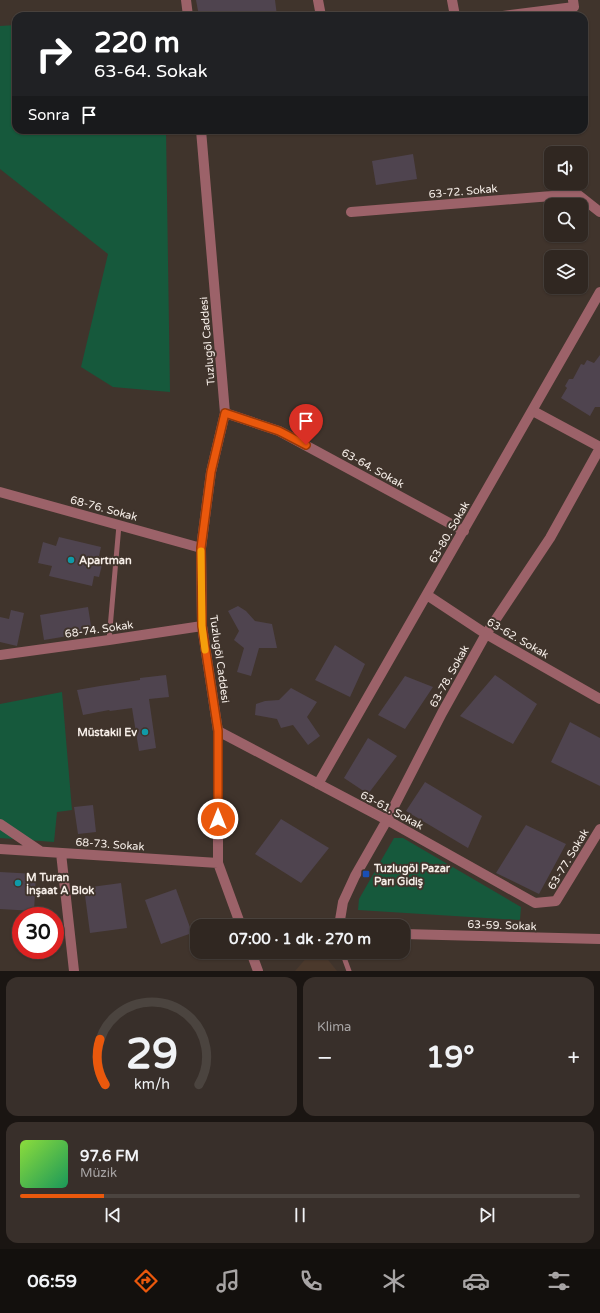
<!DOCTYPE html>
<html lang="tr">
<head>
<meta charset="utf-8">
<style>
	body { margin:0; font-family:"Varela Round",sans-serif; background:#382f2a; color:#f1f3f6; height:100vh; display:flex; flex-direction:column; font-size:15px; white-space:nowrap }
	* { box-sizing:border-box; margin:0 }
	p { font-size:13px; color:#a8a5a5 }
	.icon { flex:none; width:22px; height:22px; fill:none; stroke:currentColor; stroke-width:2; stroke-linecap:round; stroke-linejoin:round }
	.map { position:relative; height:971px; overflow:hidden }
	.sheet { display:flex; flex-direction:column; gap:6px; padding:6px; background:#1a1512; flex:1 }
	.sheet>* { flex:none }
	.banner { position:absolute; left:12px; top:12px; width:576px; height:122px; border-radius:12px; box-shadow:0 1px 3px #0004,0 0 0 1px #4b443f; background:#202124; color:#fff; overflow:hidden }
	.tools { position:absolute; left:544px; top:146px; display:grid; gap:8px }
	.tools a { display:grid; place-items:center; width:44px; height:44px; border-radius:8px; background:#302721; box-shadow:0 1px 3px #0004,0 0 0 1px #4b443f; font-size:20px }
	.speed { position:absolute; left:12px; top:907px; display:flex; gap:8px; font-size:20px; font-weight:700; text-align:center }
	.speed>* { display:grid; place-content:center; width:52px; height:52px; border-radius:50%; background:#302721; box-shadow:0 1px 3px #0004,0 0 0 1px #4b443f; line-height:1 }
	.speed .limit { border:6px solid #d22; background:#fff; color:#111 }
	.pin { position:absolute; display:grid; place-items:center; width:34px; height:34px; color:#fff; margin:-41px -17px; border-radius:50% 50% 50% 0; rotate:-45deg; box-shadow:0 0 4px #0007 }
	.pin .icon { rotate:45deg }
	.me { position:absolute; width:44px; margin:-22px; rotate:0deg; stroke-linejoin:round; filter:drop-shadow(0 0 3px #0008) }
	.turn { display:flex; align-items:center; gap:14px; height:84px; padding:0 16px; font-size:18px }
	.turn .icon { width:52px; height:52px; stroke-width:2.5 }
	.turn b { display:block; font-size:28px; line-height:34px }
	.then { display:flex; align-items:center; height:38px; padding:0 16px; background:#0003; gap:8px; font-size:15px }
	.big { font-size:30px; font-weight:700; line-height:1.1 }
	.sheet .widget { flex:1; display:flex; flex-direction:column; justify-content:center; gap:6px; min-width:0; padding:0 14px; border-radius:12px; background:#382f2a }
	.sheet .dial { align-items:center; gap:0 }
	.dial svg { height:104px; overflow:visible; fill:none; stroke:#4b443f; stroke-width:7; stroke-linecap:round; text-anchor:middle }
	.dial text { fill:#f1f3f6; stroke:none }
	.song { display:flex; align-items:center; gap:12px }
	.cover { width:48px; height:48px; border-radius:6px; background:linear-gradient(135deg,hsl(90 70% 55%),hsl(150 70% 35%)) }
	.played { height:4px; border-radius:2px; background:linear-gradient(90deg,#ea580c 15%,#4b443f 15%) }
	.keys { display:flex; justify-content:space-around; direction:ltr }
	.heat { display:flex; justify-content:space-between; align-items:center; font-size:22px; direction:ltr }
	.sheet .tiles { flex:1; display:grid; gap:6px; grid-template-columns:1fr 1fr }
	.widget:last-child { grid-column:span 2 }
	.trip { position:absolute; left:190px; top:919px; width:220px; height:40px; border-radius:12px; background:#302721; box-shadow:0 1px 3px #0004,0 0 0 1px #4b443f; font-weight:700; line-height:40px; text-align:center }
	.menu { display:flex; height:64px; justify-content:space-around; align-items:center; background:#13100d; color:#a8a5a5 }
	.menu .icon { width:28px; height:28px }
	.menu .active { color:#ea580c }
	.menu b { font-size:18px; color:#f1f3f6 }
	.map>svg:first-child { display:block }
	.built { fill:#4b392c }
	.green { fill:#16593c }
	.building { fill:#4f444f }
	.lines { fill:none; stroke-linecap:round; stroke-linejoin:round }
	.service { stroke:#9c6269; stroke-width:5 }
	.minor { stroke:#9c6269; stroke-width:10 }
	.route-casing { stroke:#983908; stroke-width:10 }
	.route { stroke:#ea580c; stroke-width:7 }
	.slow { stroke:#f59e0b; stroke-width:7 }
	.culture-dot { fill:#0f9aa8; stroke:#40342c; stroke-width:1.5 }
	.transit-dot { fill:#1a4fb4; stroke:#40342c; stroke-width:1.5 }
	.labels { text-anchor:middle; stroke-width:4; stroke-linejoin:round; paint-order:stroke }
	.street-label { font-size:11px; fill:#f7efe9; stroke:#40342c }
	.poi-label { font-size:11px; font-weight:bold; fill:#f7efe9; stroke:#40342c; text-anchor:start }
</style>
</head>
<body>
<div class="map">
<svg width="600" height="971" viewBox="0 0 600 971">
	<rect width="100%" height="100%" fill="#40342c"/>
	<path class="built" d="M309,955L325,956L337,971H295Z"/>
	<path class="green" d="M16,25V130H166L170,392L113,387L81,367L108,254L0,169V26Z
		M62,692L72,810L57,812L54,842L0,838V704Z
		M394,838H403L521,907L520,920L358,910L359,899Z"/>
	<path class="building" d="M196,0H275L277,16H199Z
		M413,154L417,179L376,185L372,161Z
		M600,355V407H595L590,416L561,398L567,388L565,386L569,379H573L581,364L584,365L587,360L594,363Z
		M59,537L101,547L99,556L104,557L99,577L94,576L92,586L49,576L52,566L38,563L43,542L56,546Z
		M238,606L246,611L255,621L272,624L277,648H259L251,676L237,672L244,648L234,640L239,631L228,611Z
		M88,607L92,632L44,640L40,615Z
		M11,610L24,613L17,646L0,642V617L9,619Z
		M335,645L365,664L350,697L315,680Z
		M166,675L169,697L149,699L156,748L139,751L132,708L110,711L109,710L83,715L77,690L100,686L140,680V678Z
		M495,675L537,704L513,744L460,716Z
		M405,676L433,687L405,729L378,715Z
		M291,688L317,702L307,717L320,736L308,745L293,725L281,728L277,719L255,715L256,704L265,701L279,700Z
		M570,722L600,738V786L551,762Z
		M368,738L397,756L368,794L344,778Z
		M425,782L482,816L468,848L406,811Z
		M93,805L96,832L78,834L74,807Z
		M281,819L329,848L301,883L255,854Z
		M526,825L566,844L539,894L496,873Z
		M0,872L36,874L34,911L0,909Z
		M121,883L127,928L90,933L84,888Z
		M176,889L192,933L161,944L145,900Z"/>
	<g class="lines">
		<path class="service" d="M109,640L119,525
			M342,952L349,971"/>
		<path class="minor" d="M186,0L188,16
			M318,0L321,16
			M452,0L455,16
			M503,16L574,7L573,0
			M201,130L225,413L211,472L201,548L202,626L218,731V863L241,926
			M351,212L577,194L600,212
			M533,411L600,447
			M225,413L279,431L464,531
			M0,492L201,548
			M427,595L486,634L600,699
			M0,655L109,640L202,626
			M218,731L387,820L535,903L556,901L600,829
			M318,784L600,292
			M0,824L40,851
			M0,849L218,863
			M61,853L74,971
			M339,926L343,902L355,876L387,820L442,713L486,634L550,538L600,448
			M403,934L600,939
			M251,952L258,971"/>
	</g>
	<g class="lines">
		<g class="route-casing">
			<path id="route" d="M218,819V731L202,626L201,548L211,472L225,413L279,431L306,445"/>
		</g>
		<use href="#route" class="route"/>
		<path class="slow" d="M201,551L202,626L205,650"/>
	</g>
	<g class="culture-dot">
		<circle cx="71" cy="560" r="4"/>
		<circle cx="145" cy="732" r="4"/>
		<circle cx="18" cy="883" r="4"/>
	</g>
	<rect class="transit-dot" x="362" y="870" width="8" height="8" rx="2"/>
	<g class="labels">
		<g class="street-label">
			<text transform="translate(463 191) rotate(-5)" y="4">63-72. Sokak</text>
			<text transform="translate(207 341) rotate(-95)" y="4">Tuzlugöl Caddesi</text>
			<text transform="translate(373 468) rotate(29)" y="4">63-64. Sokak</text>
			<text transform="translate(104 508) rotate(15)" y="4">68-76. Sokak</text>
			<text transform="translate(449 532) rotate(-60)" y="4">63-80. Sokak</text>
			<text transform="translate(99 629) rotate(-8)" y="4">68-74. Sokak</text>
			<text transform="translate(518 638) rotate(30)" y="4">63-62. Sokak</text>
			<text transform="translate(220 659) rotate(82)" y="4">Tuzlugöl Caddesi</text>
			<text transform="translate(449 676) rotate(-61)" y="4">63-78. Sokak</text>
			<text transform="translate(392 810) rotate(28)" y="4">63-61. Sokak</text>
			<text transform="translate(110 844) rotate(4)" y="4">68-73. Sokak</text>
			<text transform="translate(568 859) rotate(-59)" y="4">63-77. Sokak</text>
			<text transform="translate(502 925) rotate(2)" y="4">63-59. Sokak</text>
		</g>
		<g class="poi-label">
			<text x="79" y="564">Apartman</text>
			<text x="137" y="736" text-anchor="end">Müstakil Ev</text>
			<text x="374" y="872">Tuzlugöl Pazar<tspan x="374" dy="13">Parı Gidiş</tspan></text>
			<text x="26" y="881">M Turan<tspan x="26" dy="13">İnşaat A Blok</tspan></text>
		</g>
	</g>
</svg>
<div class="tools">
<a><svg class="icon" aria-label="sound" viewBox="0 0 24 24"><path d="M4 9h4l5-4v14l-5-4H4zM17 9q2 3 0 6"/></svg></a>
<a><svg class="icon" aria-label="search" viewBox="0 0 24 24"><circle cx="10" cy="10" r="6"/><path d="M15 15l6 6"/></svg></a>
<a><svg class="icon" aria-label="layers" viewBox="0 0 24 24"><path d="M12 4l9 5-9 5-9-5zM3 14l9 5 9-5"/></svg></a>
</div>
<div class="speed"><div class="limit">30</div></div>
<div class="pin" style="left:306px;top:445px;background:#d93025"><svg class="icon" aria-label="arrive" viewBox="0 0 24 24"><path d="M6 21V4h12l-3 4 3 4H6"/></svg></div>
<svg class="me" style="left:218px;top:819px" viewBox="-20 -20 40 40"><circle r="17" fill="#ea580c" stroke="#fff" stroke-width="3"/><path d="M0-11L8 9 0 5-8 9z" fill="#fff"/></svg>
<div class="trip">07:00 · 1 dk · 270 m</div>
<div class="banner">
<div class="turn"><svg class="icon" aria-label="right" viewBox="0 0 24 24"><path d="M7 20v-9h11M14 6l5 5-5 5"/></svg><div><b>220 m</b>63-64. Sokak</div></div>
<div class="then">Sonra<svg class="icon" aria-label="arrive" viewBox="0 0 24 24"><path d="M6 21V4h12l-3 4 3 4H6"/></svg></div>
</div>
</div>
<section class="sheet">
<div class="tiles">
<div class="widget dial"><svg viewBox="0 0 100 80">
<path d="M14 69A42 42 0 1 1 86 69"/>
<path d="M14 69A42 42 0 0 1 10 34" stroke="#ea580c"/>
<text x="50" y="56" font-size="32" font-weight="700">29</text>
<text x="50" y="72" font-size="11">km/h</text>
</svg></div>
<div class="widget"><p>Klima</p>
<div class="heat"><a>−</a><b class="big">19°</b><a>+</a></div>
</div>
<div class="widget">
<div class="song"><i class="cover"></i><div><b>97.6 FM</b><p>Müzik</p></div></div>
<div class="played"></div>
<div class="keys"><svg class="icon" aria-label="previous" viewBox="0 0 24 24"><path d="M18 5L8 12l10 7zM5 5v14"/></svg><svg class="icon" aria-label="pause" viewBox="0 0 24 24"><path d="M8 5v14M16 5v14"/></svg><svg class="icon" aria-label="next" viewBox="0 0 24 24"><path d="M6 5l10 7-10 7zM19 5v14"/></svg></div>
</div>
</div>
</section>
<nav class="menu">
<b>06:59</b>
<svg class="icon active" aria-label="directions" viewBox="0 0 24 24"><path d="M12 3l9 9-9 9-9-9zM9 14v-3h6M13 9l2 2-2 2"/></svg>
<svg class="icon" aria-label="music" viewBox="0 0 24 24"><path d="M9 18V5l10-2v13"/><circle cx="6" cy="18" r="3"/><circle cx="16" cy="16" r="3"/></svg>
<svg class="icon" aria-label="phone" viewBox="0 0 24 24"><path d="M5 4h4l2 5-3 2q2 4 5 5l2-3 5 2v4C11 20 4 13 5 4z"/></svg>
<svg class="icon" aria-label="climate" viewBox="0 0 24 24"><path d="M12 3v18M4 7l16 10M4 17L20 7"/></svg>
<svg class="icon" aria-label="car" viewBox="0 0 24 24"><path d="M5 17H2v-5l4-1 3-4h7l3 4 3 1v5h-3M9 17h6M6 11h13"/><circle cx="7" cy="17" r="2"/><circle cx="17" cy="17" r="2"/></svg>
<svg class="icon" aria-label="filters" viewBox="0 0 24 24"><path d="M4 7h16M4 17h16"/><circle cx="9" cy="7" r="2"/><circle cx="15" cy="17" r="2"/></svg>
</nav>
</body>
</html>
